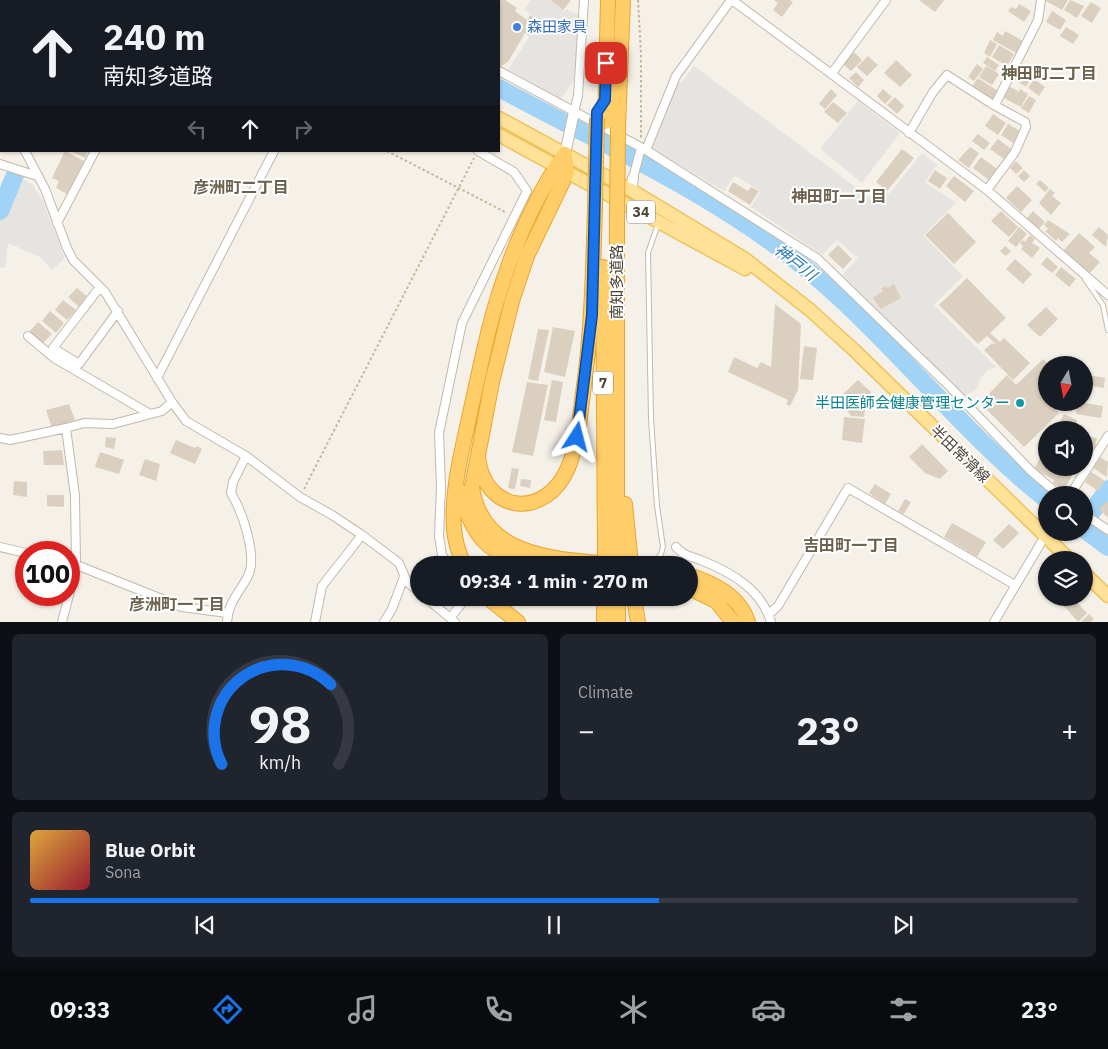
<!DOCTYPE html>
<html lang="en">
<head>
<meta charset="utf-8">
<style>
	body { margin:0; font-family:"IBM Plex Sans","Noto Sans JP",sans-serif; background:#20242c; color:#f1f3f6; height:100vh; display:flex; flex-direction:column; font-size:19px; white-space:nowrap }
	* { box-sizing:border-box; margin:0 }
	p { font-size:16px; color:#9ea1a6 }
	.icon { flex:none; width:28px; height:28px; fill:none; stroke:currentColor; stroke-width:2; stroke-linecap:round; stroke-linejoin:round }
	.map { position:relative; height:622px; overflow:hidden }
	.side { display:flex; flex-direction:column; gap:12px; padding:12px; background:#0d0f14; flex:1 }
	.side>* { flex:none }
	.top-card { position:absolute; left:0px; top:0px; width:500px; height:152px; box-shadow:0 1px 4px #0004; background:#171b24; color:#f1f3f6; overflow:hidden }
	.needle { width:32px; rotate:190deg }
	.fabs { position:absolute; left:1038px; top:356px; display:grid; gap:10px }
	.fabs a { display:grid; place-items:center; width:55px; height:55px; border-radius:50%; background:#171b24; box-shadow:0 1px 4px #0004; font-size:25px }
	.speed { position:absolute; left:15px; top:541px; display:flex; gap:10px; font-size:25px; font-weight:700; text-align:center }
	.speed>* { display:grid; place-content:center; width:65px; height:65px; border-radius:50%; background:#171b24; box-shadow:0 1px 4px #0004; line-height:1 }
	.speed .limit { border:8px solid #d22; background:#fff; color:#111 }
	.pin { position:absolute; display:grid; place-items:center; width:42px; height:42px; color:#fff; margin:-21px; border-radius:10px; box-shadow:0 2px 8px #0006 }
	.me { position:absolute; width:55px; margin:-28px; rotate:9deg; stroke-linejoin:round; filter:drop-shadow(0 0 4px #0008) }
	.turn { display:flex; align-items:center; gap:18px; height:105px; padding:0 20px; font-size:22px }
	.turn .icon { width:65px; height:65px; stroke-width:2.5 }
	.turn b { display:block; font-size:35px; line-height:42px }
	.lanes { display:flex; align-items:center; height:48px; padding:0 20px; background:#0003; justify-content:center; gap:25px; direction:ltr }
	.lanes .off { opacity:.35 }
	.big { font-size:38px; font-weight:700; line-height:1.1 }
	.side .card { flex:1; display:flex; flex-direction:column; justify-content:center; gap:8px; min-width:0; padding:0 18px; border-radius:8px; background:#20242c }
	.side .dial { align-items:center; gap:0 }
	.dial svg { height:130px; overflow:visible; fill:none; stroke:#363941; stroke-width:7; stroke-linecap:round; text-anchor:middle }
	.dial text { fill:#f1f3f6; stroke:none }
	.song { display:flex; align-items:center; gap:15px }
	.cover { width:60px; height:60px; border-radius:8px; background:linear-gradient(135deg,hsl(40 70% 55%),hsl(350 70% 35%)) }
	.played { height:5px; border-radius:2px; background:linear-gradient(90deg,#1a73e8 60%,#363941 60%) }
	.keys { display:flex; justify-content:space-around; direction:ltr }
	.heat { display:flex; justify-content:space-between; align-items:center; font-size:28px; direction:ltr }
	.side .tiles { flex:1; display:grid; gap:12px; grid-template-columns:1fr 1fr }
	.card:last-child { grid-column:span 2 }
	.trip { position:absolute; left:410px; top:556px; width:288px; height:50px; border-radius:25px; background:#171b24; box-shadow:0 1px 4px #0004; font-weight:700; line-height:50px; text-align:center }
	.dock { display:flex; height:80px; justify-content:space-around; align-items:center; background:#090b0e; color:#9ea1a6 }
	.dock .icon { width:35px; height:35px }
	.dock .active { color:#1a73e8 }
	.dock b { font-size:22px; color:#f1f3f6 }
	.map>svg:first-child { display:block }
	.parking { fill:#e6e4e0 }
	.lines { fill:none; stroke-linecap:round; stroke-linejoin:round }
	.river { stroke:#a0d3f6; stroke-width:18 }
	.building { fill:#dbd0bf }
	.service-casing { stroke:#c2b9aa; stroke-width:6 }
	.minor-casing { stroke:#c2b9aa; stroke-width:10 }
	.tertiary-casing { stroke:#c2b9aa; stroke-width:12 }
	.primary-casing { stroke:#edc35e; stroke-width:15 }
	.motorway-casing { stroke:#eaa52d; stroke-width:16 }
	.path { stroke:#c5b69a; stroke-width:2; stroke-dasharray:2.5 2.5; stroke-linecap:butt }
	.service { stroke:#fff; stroke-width:4 }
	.minor { stroke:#fff; stroke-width:8 }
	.tertiary { stroke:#fff; stroke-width:10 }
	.primary { stroke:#ffe297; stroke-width:12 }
	.motorway { stroke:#ffce69; stroke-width:14 }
	.motorway-bridge-casing { stroke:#eaa52d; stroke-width:16; stroke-linecap:butt }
	.motorway-bridge { stroke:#ffce69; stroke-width:14 }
	.route-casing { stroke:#114b97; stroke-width:12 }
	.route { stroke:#1a73e8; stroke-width:9 }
	.shop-dot { fill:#3f7fe0; stroke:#fff; stroke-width:2 }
	.culture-dot { fill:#0f9aa8; stroke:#fff; stroke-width:2 }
	.labels { text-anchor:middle; stroke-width:4; stroke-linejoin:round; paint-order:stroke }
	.shield { fill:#fff; stroke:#807b72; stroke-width:1 }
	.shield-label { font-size:14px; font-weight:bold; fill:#494236 }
	.shop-label { font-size:15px; fill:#366cbe; stroke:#fff; text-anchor:start }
	.street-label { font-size:15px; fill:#494236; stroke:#fff }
	.culture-label { font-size:15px; fill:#0d838f; stroke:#fff; text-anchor:end }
	.neighbourhood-label { font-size:16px; font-weight:bold; fill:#6d604c; stroke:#fff }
	.water-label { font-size:16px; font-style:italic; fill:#2578b6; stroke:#fff }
</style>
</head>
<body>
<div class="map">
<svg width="1108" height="622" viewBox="0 0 1108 622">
	<rect width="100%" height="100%" fill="#f5f1e8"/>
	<path class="parking" d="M531,0H549L564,11L566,9L579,15L574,80L561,99L508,70L540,20L524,10Z
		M694,66L870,198L878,186L889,194L922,153L937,165L925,182L956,203L923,235L963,276L934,305L996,367L988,370L981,378L977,388L964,397L842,275L858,258L837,240L822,255L751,207L761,191L735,176L724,191L652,149L677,82L681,83Z
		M858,101L900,133L862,183L820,149Z
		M19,177L32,184L43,201L65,258L52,270L40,257L8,243L5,268L0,267V219Z"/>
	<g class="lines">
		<path class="river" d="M336,0L338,1
			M499,88C606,146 722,197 816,277C897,346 963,433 1046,499
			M0,124L1,126
			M0,211L15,175
			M1084,523L1108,489
			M1084,529L1108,547"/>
	</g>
	<path class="building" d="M499,0H505L517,8L515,11L527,20L530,15L539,20L529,36L525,33L508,62L501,66L499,64Z
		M550,0H571L563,10Z
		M774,0H790L793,2L782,17L773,10L778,3Z
		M919,0H944L935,12Z
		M1044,0H1068L1062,10Z
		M1070,0L1084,6L1077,18L1064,10Z
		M1091,2L1101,8L1092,23L1081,16Z
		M1019,4L1031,11L1024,22L1008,11L1011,7L1016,9Z
		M1052,11L1066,20L1060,30L1046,22Z
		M1066,27L1079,35L1073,44L1060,36Z
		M1005,31L1023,41L1016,53L993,40L997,32L1003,36Z
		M990,40L997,44L990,57L984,53Z
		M999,45L1014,54L1007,66L992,57Z
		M854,52L862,60L851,71L843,64Z
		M868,56L878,65L867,76L857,67Z
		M987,57L999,65L995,71L983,63Z
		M896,60L912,75L900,87L884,73Z
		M977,64L983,69L974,81L968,77Z
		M986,66L999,74L992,85L979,77Z
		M1018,69L1032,78L1026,87L1012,78Z
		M856,72L864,80L858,87L849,78Z
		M978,78L998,91L992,99L972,86Z
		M1034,79L1045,87L1039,96L1028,88Z
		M1008,86L1018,91L1015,97L1020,89L1028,94L1021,107L1002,97Z
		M831,89L837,95L825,109L819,104Z
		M883,89L892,97L885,104L877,96Z
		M1029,96L1036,100L1029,113L1021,108Z
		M895,97L904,106L897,114L887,105Z
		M833,102L847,113L838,123L824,112Z
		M993,114L1006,123L998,135L985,126Z
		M1008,124L1020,131L1013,143L1001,135Z
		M978,134L990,143L984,150L972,141Z
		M998,139L1011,149L1004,159L990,149Z
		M970,147L979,153L969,168L958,160Z
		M902,149L914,158L887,191L876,182Z
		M65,151L84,161L67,194L56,188L59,181L52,178Z
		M71,151H88L85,158Z
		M981,157L997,169L989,180L973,168Z
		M1016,161L1023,168L1016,174L1010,168Z
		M935,170L947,178L940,189L928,181Z
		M1024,170L1030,176L1024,182L1018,176Z
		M954,176L974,191L965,202L946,186Z
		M1040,180L1049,188L1045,192L1036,184Z
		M733,182L748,191L751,187L759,191L750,205L728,191Z
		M1017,186L1032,200L1021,212L1006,198Z
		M1050,189L1055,193L1052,196L1061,203L1051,215L1039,203Z
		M1001,211L1018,227L1009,237L991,221Z
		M1033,211L1045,222L1039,229L1027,218Z
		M948,213L976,242L954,264L925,235Z
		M1048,220L1070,234L1062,242L1058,238L1056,241L1045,231L1048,229L1044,225Z
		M1019,227L1027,234L1016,247L1008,241Z
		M1099,227L1108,235L1106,247L1092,235Z
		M1079,233L1095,247L1089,253L1100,262L1089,274L1063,251Z
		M1030,235L1035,239L1032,243L1040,248L1032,258L1021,249L1023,246L1020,244L1023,240L1025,242Z
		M838,245L852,259L843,269L828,255Z
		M1005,246L1011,251L1006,256L1000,251Z
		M1047,257L1058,267L1052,273L1041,264Z
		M1015,259L1032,274L1023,284L1006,269Z
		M1061,267L1076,279L1069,287L1055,275Z
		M967,278L1006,318L990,333L1000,342L1004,338L1030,363L1013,380L984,350L992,343L997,345L987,336L978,344L939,305Z
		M894,284L901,298L881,309L873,298L883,291L881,289L885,286L887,288Z
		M77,288L87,296L79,307L68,297Z
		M63,300L76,310L67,320L55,310Z
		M775,304L801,324L798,390L790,406L786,404L788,400L728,372L734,357L757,368L761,362L771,367Z
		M1046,307L1058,319L1040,337L1027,325Z
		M50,311L64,323L56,333L42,321Z
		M38,322L52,334L43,343L29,332Z
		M553,327L575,331L565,377L544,372Z
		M538,329L549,330L538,381L528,379Z
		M804,346L817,348L813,380L800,379Z
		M1043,359L1049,365H1046V402H1061L1055,408L1059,413L1024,447L980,403L1007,375L1016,385Z
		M1064,360L1070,365H1059Z
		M1088,375L1105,378L1104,388L1086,385Z
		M552,380L563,382L556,422L544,420Z
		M858,380L871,392L869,404L866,403L864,417L851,416L842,404L845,400H848L843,394Z
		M527,382L548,385L533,456L512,452Z
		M1078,402L1103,406L1101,418L1076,414Z
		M69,404L75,420L52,428L46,410Z
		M1064,414L1077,420L1076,430H1056Z
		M844,417L865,419L862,443L842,440Z
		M1084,436L1097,438L1095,448L1084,446Z
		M106,437L116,438L114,449L105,447Z
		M176,440L195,448L197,446L202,449L195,464L170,453Z
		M922,444L948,471L940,479L925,473L909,457Z
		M1046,447V468H1076L1064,490L1053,483L1054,480L1034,469Z
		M62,450L64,465H44L43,451Z
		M100,452L124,460L119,474L95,467Z
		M1100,457L1108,462L1107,477L1093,468Z
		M145,459L160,464L156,481L139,475Z
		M512,468L519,469L515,489L508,488Z
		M1091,472L1105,481L1098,491L1085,482Z
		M521,479L531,480L530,488L520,486Z
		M14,481L27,482V497L13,495Z
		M875,484L891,494L885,504L869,493Z
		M47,495H64V507L47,506Z
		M905,499L911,502L904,514L898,511Z
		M1108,500V516L1107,517L1099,509Z
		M952,523L986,542L977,557L944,537Z
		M1009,524L1019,533L1003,549L993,540Z
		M1069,598H1073L1087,613L1078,622L1062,604Z
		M1089,614L1094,619L1091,622H1081Z"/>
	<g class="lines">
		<g class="service-casing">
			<path id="service" d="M1085,279L1103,305L1108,330
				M648,565L656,561L661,554L663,547L657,506L651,419L648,253L658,224"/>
		</g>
		<g class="minor-casing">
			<path id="minor" d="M366,0L368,1
				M732,0L987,190L1108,295
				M172,1L173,0
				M402,1L403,0
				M426,1L429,0
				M499,71L646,150L818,259L951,388L1031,471L1059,495
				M832,73L886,0
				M995,105L1038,20L1041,0
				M0,109L1,111
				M574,112L578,96L584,0
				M909,133L933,92L947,75L992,104L1025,122L1026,127L1015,152L987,190
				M646,150L676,76L731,0
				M25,151L45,189L67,248L73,260L105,292L172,402L186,421L246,456L300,497L332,515L362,535L399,563L407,582L419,592
				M0,164L37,176
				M633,178L641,148
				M57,223L95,151
				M100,287L53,348L79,364L118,311
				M28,336L54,358L150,414
				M157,378L274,151
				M0,438L10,440L66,428
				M1070,495L1108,436
				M1084,514L1108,530
				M0,547L26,553
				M676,547C684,556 691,556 703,561C732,573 761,589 771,622
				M69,562L182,607L227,613
				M448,565L442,555L439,536L441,486L439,433L462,323L527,191L514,172L478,151
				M69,594L76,564L75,496L66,428L84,423L113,424L162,411L172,402
				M426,598L455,622
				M769,614L778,606L848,488L1015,585
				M450,618L466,598
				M62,622L69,595
				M227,622C228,602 240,592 248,576C258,556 242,511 231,493L233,482L246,456
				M315,622L322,586L362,535
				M384,622L392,609L404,577
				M994,622L1045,536"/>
		</g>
		<g class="tertiary-casing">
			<path id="tertiary" d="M565,154L574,112
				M631,190L633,178"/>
		</g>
		<g class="primary-casing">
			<path id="primary" d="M253,0L255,1
				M280,0L283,1
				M499,118L631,190L745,259L810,310L854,350L1070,560
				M499,135L745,269
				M1084,573L1108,596"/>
		</g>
		<g class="motorway-casing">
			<path id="motorway" d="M605,122L608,0
				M618,127L623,0
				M565,154L567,173L527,256L512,301L492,382L472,487C483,563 566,559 627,565
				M617,219V556
				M603,267L605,554
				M478,458C486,515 546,519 568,468C578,444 580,418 583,393C592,332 593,270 595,208
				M459,490C472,535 486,555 534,565
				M625,504L631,565
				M464,565C459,554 455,541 454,529C451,489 463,447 471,409C481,364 490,317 506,273C518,236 542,185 565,154
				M689,575C713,583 739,595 748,622
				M689,588L716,601L733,622
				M488,598L518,622
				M604,598V622
				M618,598V622
				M634,598L638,622"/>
		</g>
		<path class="path" d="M94,0L96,1
			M638,0L641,54V138
			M5,1L6,0
			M0,8L1,6
			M387,151L507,213
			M304,489L474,158"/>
		<use href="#service" class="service"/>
		<use href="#minor" class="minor"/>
		<use href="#tertiary" class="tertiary"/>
		<use href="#primary" class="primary"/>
		<use href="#motorway" class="motorway"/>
		<g class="motorway-bridge-casing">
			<path id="motorway-bridge" d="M595,208L597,118
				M617,219L618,127
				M604,565L605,554
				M617,565V556"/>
		</g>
		<use href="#motorway-bridge" class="motorway-bridge"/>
	</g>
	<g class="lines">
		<g class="route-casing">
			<path id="route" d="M577,437L592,315L597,112L605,100L606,63"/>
		</g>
		<use href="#route" class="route"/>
	</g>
	<circle class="shop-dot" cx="517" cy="27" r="5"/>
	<circle class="culture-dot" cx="1020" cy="403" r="5"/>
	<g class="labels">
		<g class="shield">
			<rect x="627" y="200.5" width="28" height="23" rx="4"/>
			<rect x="593" y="371.5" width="20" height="23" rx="4"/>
		</g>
		<g class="shield-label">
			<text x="641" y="217">34</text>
			<text x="603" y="388">7</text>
		</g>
		<g class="shop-label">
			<text x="527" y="32">森田家具</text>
		</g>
		<g class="street-label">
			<text transform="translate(617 282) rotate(-90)" y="5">南知多道路</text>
			<text transform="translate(960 454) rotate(44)" y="5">半田常滑線</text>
		</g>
		<g class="culture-label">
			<text x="1010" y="408">半田医師会健康管理センター</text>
		</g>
		<g class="neighbourhood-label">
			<text x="1049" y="79">神田町二丁目</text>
			<text x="241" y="193">彦洲町二丁目</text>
			<text x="839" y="202">神田町一丁目</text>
			<text x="851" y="551">吉田町一丁目</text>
			<text x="177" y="610">彦洲町一丁目</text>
		</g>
		<g class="water-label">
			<text transform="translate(796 262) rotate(38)" y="6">神戸川</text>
		</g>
	</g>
</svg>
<div class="fabs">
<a><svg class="needle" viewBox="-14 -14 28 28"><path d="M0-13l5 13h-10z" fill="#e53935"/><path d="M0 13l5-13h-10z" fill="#9ea1a6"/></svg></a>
<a><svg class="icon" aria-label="sound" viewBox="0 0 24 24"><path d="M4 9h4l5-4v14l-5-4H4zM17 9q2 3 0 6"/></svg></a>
<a><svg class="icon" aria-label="search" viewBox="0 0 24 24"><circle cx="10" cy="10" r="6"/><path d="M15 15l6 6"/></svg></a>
<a><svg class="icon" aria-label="layers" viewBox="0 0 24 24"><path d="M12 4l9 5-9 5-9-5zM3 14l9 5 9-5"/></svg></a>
</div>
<div class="speed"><div class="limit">100</div></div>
<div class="pin" style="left:606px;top:63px;background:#d93025"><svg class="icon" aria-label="arrive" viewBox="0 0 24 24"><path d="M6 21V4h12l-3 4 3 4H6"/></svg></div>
<svg class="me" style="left:577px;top:437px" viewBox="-20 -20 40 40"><path d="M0-17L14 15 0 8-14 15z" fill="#1a73e8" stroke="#fff" stroke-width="4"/></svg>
<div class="trip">09:34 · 1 min · 270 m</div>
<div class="top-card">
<div class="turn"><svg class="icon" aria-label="ahead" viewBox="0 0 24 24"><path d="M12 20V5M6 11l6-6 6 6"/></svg><div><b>240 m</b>南知多道路</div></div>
<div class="lanes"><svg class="icon off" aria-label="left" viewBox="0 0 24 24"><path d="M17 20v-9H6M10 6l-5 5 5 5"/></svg><svg class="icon" aria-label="ahead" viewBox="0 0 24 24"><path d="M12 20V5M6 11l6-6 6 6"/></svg><svg class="icon off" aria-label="right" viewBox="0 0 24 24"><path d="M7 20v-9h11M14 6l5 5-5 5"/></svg></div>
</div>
</div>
<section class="side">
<div class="tiles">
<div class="card dial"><svg viewBox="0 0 100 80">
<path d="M14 69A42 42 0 1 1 86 69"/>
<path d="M14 69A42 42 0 0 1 81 20" stroke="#1a73e8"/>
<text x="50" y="56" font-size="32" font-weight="700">98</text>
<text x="50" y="72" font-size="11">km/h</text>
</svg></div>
<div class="card"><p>Climate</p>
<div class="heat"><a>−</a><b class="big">23°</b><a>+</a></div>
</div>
<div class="card">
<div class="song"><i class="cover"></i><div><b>Blue Orbit</b><p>Sona</p></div></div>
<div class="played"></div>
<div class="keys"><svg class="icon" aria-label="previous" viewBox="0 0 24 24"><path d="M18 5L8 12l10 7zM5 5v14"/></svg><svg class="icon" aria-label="pause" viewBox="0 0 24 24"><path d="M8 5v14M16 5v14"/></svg><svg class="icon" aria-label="next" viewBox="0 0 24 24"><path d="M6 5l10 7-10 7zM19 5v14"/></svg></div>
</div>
</div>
</section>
<nav class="dock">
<b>09:33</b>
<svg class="icon active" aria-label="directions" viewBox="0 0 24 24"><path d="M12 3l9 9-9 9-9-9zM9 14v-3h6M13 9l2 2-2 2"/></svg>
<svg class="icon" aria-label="music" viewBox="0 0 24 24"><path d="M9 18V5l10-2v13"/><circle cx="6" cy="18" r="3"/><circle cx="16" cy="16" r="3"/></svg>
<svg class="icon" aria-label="phone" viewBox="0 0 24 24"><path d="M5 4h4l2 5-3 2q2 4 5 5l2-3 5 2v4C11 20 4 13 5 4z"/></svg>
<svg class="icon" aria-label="climate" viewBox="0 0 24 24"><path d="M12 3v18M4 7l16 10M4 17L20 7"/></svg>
<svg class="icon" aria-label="car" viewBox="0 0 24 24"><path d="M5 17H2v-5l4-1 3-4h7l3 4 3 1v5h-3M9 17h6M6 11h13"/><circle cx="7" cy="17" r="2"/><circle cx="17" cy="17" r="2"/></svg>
<svg class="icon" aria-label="filters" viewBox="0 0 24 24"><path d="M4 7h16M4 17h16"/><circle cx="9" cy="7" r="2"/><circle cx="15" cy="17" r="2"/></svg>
<b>23°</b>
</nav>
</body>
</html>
